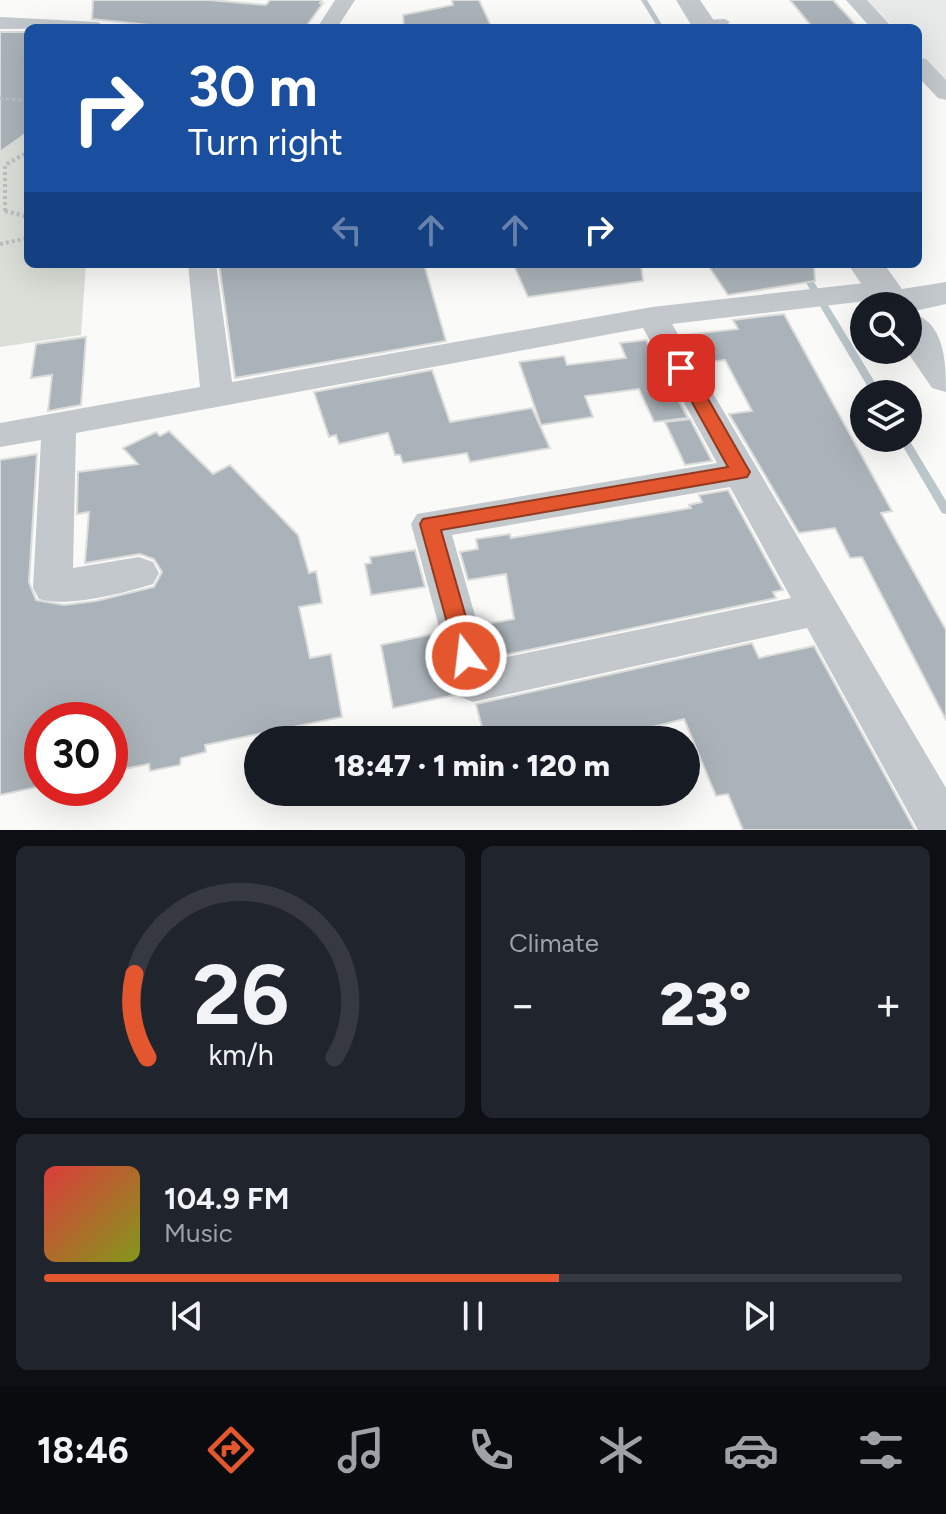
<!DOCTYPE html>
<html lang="en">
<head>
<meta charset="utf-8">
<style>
	body { margin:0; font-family:Figtree,sans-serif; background:#20242c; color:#f1f3f6; height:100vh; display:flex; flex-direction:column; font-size:30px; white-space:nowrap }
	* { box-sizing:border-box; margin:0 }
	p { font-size:26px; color:#9ea1a6 }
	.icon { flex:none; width:44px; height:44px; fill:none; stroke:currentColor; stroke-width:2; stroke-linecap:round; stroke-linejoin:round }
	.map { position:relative; height:830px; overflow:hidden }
	.panel { display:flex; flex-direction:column; gap:16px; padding:16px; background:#0d0f14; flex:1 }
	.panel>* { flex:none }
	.guide { position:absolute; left:24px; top:24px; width:898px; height:244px; border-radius:12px; box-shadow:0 8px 32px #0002; background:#1a4fa0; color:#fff; overflow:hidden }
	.controls { position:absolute; left:850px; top:292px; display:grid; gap:16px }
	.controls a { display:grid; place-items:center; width:72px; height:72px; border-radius:50%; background:#171b24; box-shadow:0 8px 32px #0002; font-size:40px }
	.speed { position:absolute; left:24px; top:702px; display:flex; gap:16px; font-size:40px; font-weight:700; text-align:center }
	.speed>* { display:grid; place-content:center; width:104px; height:104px; border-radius:50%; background:#171b24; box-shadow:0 8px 32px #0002; line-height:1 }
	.speed .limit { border:12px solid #d22; background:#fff; color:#111 }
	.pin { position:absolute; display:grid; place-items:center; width:68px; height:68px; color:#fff; margin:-34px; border-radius:16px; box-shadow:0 4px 12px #0006 }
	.me { position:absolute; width:88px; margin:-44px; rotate:345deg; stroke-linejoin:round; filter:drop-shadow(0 0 6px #0008) }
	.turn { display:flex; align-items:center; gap:28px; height:168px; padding:0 32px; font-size:36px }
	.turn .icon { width:104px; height:104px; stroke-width:2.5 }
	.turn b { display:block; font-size:56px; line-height:68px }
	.lanes { display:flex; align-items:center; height:76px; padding:0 32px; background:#0003; justify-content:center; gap:40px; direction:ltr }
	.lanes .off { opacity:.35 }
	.big { font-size:60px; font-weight:800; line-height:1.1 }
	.panel .tile { flex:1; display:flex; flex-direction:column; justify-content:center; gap:12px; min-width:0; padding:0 28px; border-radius:12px; background:#20242c }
	.panel .dial { align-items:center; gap:0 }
	.dial svg { height:208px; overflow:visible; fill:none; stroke:#363941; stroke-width:7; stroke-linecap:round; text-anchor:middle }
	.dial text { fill:#f1f3f6; stroke:none }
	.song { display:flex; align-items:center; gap:24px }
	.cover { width:96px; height:96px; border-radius:12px; background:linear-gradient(135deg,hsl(0 70% 55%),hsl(70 70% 35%)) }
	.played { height:8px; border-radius:4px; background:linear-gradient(90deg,#e4572e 60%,#363941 60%) }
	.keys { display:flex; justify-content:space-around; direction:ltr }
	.heat { display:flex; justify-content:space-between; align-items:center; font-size:44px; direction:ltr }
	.panel .tiles { flex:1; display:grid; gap:16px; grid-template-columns:1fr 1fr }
	.tile:last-child { grid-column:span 2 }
	.trip { position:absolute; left:244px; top:726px; width:456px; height:80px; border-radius:40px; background:#171b24; box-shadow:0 8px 32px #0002; font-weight:800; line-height:80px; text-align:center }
	.dock { display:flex; height:128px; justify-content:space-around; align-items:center; background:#090b0e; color:#9ea1a6 }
	.dock .icon { width:56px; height:56px }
	.dock .selected { color:#e4572e }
	.dock b { font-size:36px; color:#f1f3f6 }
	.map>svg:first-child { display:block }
	.built { fill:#e8e9e9 }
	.green { fill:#dadfd7 }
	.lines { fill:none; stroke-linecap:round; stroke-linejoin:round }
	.stream { fill:#bbc7cb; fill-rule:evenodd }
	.building { fill:#aab3b9; stroke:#dcdcda; stroke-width:2 }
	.path-far1 { stroke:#bbbfc2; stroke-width:3; stroke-dasharray:3 3; stroke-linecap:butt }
	.path { stroke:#bbbfc2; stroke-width:4; stroke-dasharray:3 3; stroke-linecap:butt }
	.service { fill:#c3c8cc; fill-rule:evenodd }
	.minor { fill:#c3c8cc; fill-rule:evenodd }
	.tertiary { fill:#c3c8cc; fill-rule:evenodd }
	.route { fill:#e4572e; stroke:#94391e; stroke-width:2 }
</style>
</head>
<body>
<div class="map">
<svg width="946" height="830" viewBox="0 0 946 830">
	<rect width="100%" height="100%" fill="#fafaf8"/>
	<path class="built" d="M867,0H946V80L918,52V28H895Z"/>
	<path class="green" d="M28,95V264H86L81,335L0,347V96Z"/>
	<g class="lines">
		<path class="stream" d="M641,0H647L664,28H658Z
			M795,264H803L882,394H872Z
			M898,438H908L946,501V514L942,513Z"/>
	</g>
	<path class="building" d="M93,0H209L266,5L270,0H322L320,3H323L305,28H178L92,19Z
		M452,0H479L492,28H404L403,15L453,5Z
		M790,0H833L857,26L813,28Z
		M0,32H28V132L0,152Z
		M219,264H424L446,341L235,378Z
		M513,264H641L643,281L528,297Z
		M707,264H814L815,281L728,295Z
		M784,314L892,511L881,513L946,630V720L862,557L850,558L835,528L799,533L729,414L752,411L725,360L699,363L682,335L738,329L733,320Z
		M86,337L81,405L48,411L52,375L31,378L36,344Z
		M646,340L688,418L654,422L639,389L585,396L593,417L541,425L519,362L564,356L567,365L626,358L620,343Z
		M432,370L450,422L532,408L550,448L470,462L467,453L403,463L400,455H395L388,433L339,444L336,435L329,437L314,392Z
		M690,419L712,461L685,465L665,422Z
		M169,431L213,474L230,465L298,535L309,573L316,571L322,603L299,607L310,658L331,654L342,717L205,745L206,752L181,758L180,765L150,771L149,764L110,772V720H42V786L0,795V460L37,454L29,582L36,600L64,605L96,601L154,587L162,572L154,559L140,554L85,563L89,512L77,514L78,472L138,464L123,448L156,432L160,436Z
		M728,490L783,590L773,592L776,598L490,658L481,625L514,619L506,574L468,580L460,552L478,549L476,539L510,534L511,538L691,508L689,505L702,502L699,495Z
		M415,550L425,587L371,595L365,564L371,563L370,557Z
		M438,633L455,695L393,708L381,645Z
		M752,643L759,658L814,646L915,830H743L728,794L716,796L684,719L602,740H485L476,704Z"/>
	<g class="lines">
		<path class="path-far1" d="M0,98L28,101"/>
		<path class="path" d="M5,211V165L28,152
			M5,211L28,217
			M0,244L28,238"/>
		<path class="service" d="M725,19L730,22L728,24L703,26L698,23L703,20Z
			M746,25H797L802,28H741Z"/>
		<path class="minor" d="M335,0H355L337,28H317Z
			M846,0H867L893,28H871Z
			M0,17L98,22L108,28L0,29Z
			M918,57L926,59L946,80V100L938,98L918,77Z
			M188,264H216L232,382L652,307L883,281L894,284L898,290L894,296L883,299L672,324L946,788V830H918L807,628L473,702L458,696L411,524L417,514L717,463L643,328L76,433L73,568L139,557L153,562L159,573L153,584C125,593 66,608 39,599L33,588L41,440L0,447V423L200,387ZM730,487L791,598L488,661L452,535Z"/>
		<path class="tertiary" d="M676,0H700L719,28H693Z
			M848,264H884L902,289L946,282V304L910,312C945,322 946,361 946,392L932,388L906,350L908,306H876Z"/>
	</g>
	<path class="route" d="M681,363L688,364L747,467L750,472L747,477L441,530L477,656L474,663L466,666L458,663L420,524L423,519L728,467L673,368Z"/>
</svg>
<div class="controls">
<a><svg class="icon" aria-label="search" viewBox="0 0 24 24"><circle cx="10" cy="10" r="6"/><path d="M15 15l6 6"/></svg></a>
<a><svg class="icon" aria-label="layers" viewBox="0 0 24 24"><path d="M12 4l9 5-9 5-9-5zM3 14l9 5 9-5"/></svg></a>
</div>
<div class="speed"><div class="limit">30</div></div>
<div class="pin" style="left:681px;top:368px;background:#d93025"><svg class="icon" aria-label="arrive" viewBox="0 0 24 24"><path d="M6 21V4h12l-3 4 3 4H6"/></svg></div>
<svg class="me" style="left:466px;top:656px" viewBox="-20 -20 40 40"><circle r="17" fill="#e4572e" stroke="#fff" stroke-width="3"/><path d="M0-11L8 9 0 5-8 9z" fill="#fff"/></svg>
<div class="trip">18:47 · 1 min · 120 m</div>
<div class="guide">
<div class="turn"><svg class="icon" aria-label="right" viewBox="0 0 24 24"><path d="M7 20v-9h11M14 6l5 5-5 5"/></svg><div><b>30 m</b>Turn right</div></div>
<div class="lanes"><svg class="icon off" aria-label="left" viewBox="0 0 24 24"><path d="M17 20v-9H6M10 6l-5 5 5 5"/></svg><svg class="icon off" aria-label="ahead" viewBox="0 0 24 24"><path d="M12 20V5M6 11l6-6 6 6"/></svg><svg class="icon off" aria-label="ahead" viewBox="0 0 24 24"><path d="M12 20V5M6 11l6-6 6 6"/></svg><svg class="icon" aria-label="right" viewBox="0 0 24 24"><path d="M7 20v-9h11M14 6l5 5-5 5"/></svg></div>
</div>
</div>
<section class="panel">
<div class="tiles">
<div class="tile dial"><svg viewBox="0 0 100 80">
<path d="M14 69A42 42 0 1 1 86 69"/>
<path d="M14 69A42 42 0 0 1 9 37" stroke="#e4572e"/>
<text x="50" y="56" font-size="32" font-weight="700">26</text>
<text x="50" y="72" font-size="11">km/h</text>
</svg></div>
<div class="tile"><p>Climate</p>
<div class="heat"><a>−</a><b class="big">23°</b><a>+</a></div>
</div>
<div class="tile">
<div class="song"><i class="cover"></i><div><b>104.9 FM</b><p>Music</p></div></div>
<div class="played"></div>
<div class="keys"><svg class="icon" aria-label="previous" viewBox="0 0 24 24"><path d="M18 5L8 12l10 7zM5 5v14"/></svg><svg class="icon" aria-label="pause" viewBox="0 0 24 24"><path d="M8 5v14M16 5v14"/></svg><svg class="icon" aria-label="next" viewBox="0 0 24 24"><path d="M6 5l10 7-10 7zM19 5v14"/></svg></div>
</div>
</div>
</section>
<nav class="dock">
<b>18:46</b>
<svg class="icon selected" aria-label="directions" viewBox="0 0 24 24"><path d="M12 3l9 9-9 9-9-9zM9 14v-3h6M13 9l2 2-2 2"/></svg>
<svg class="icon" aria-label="music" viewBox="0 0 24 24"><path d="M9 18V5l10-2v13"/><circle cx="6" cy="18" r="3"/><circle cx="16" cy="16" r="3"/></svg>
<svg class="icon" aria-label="phone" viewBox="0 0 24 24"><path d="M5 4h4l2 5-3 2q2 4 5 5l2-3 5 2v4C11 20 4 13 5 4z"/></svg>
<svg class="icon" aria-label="climate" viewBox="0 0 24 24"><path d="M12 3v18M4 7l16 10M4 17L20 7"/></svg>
<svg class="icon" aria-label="car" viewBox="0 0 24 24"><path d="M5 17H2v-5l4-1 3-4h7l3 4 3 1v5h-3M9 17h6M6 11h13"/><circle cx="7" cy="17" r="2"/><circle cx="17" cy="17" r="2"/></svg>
<svg class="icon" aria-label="filters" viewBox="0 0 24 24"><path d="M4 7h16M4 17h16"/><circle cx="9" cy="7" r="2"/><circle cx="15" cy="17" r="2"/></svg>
</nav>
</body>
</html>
